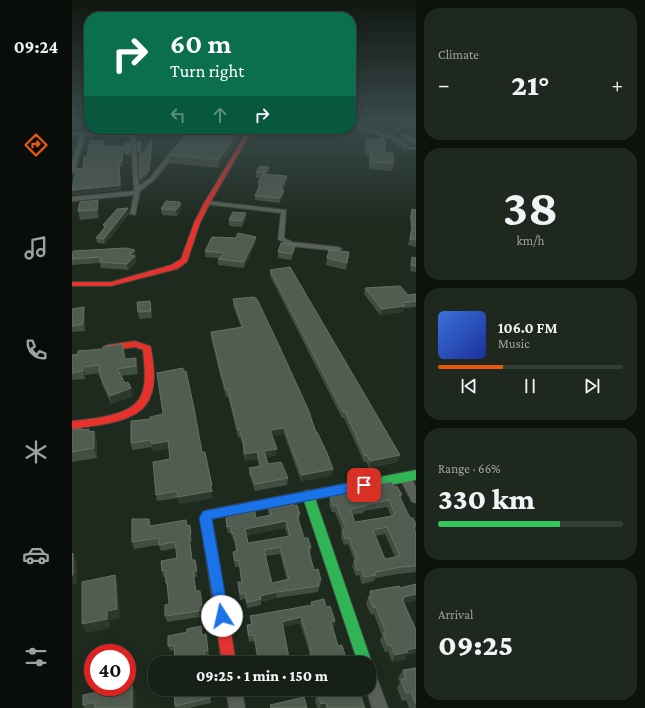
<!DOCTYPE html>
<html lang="en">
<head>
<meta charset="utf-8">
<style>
	body { margin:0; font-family:"Crimson Pro",serif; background:#1f281f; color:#f1f3f6; height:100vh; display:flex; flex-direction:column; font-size:15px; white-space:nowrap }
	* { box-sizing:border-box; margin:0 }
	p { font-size:13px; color:#9ea3a1 }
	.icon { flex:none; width:22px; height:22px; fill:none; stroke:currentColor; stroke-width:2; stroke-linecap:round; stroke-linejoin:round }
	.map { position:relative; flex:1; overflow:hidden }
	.sheet { display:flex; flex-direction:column; gap:8px; padding:8px; background:#0c120c; width:229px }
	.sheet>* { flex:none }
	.banner { position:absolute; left:12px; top:12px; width:272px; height:122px; border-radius:16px; box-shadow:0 2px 10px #0003,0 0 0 1px #353e35; background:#0b6e4f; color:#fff; overflow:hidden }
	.speed { position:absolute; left:12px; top:644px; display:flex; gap:8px; font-size:20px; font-weight:700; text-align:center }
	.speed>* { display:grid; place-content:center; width:52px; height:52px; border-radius:50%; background:#162016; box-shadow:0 2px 10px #0003,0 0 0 1px #353e35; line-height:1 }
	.speed .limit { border:6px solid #d22; background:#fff; color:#111 }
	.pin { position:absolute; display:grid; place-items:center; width:34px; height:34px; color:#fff; margin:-17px; border-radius:8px; box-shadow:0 2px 6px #0006 }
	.me { position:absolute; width:44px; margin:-22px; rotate:350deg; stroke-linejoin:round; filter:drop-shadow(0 0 3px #0008) }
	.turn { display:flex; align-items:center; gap:14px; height:84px; padding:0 20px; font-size:18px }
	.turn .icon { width:52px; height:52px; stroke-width:2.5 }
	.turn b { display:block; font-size:28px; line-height:34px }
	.lanes { display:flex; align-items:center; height:38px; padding:0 20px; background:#0003; justify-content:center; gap:20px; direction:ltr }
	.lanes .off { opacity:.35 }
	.big { font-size:30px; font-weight:800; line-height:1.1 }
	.sheet .card { flex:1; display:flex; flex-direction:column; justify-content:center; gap:6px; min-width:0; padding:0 14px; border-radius:16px; background:#1f281f }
	.sheet .dial { align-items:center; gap:0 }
	.dial b { font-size:52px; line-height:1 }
	.song { display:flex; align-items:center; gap:12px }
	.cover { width:48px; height:48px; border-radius:6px; background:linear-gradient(135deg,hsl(220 70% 55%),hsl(230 70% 35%)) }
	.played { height:4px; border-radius:2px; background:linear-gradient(90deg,#ea580c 35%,#353e35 35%) }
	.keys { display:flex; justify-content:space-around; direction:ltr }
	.heat { display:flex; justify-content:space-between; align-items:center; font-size:22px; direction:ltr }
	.charge { height:6px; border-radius:3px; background:linear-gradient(90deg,#34c759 66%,#353e35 0) }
	.trip { position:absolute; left:76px; top:656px; width:228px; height:40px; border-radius:16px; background:#162016; box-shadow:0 2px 10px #0003,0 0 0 1px #353e35; font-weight:800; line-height:40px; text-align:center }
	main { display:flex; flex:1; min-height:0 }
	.menu { display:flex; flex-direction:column; width:72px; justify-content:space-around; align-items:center; background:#090d09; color:#9ea3a1 }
	.menu .icon { width:28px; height:28px }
	.menu .current { color:#ea580c }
	.menu b { font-size:18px; color:#f1f3f6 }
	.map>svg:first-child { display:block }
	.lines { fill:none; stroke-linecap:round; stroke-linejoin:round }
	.lane-casing { stroke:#3b463b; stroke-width:3.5 }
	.street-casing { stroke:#3b463b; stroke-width:2 }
	.fast-casing { stroke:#3b463b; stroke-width:2 }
	.jam-casing { stroke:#3b463b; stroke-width:2 }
	.lane { stroke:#5a605a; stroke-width:2.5 }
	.street { fill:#5a605a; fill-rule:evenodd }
	.fast { fill:#30b455; fill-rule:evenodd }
	.jam { fill:#e5322d; fill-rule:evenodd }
	.wall { fill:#434e43; fill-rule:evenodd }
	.shaded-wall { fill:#2e392e }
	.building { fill:#525d52; stroke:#667165; fill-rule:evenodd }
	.route { fill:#1a73e8; stroke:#114b97 }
</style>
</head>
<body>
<main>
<nav class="menu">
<b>09:24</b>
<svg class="icon current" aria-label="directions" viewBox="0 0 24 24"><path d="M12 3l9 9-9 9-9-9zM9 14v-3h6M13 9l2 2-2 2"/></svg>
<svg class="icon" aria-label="music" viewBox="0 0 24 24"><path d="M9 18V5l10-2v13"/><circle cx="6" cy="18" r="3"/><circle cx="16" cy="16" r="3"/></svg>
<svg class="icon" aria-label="phone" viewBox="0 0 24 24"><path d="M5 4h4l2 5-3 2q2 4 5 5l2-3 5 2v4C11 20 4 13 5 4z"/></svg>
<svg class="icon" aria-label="climate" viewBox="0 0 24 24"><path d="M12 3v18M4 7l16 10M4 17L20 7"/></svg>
<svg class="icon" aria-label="car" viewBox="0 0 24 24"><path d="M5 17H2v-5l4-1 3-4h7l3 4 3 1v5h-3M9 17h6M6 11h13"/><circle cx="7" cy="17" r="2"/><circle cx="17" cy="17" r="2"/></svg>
<svg class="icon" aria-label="filters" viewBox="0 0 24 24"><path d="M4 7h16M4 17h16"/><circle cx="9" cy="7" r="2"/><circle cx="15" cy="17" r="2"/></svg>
</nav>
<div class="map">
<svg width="344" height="708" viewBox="0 0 344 708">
	<rect width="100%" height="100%" fill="#1e2a1e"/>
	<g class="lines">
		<g class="lane-casing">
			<path id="lane" d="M282,125L323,139
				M306,143L310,138L342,122
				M331,144L336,148H344"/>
		</g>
		<g class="street-casing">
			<path id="street" d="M64,129H69L63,135L67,186L78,178L103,147L108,148L82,180L68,191L63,215L58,214L62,195L0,201V197L62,191L59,136L13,135L3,171L0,173V162L8,135L0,134V132L60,134Z
				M135,201L214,210L212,238L220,242L266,247L270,249L266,251L218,246L206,239L209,213L133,204V202Z
				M333,472L337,474L344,487V503L340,502L327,477L329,474Z
				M297,667L302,670L316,708H300L294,689H297Z
				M154,689H170L173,708H157Z"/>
		</g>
		<g class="fast-casing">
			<path id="fast" d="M344,470V480L266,495L262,493L260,490L262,487L266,485Z
				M236,490L240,491L242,495L300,663L297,669V663H286L230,495L232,491Z"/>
		</g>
		<g class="jam-casing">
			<path id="jam" d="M177,129H181L138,203L128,223L115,262L105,269L39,286H0V282H39L99,265L109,259L122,223L132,203Z
				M63,341L78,346L79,348C82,366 86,390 73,406C60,423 20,426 0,429V421C18,419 57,416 67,399C76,385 72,365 71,350L63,347L35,351L31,348L35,345Z
				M266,485L270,487L272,490L270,493L266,495L140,519L164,663H150L128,518C130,514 131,511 136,510Z"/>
		</g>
		<use href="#lane" class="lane"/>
		<use href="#street" class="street"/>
		<use href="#fast" class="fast"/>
		<use href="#jam" class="jam"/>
	</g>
	<path class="wall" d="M119,129H171V130L147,168L97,163V155Z
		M319,135L336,146L335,151H333L319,140Z
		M328,135L344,139V145H337L327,139Z
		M294,139L322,163L320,171L297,169V156H293Z
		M31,140L32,147L51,151V166H48L49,190L1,195L0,190L11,168L15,157Z
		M80,140V144L77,175L70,182H68V178L69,154L66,155L65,143L69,142V154Z
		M58,143L59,155H54L52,144Z
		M197,167L196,172L195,174L215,181L211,190H212V194L208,203L183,200V196L187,187H186V182L188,178H184V172Z
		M108,204L109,209L105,216L90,215L89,209Z
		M56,208L57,214L33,244L25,243L24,238L32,228L31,225Z
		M27,209V218L8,220L6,211Z
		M340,209L344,210V247L336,245L340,227L338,226V215Z
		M174,213V219L170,227L157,226V220Z
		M184,237V242L172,268L146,265V258L133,257V251L164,238Z
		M63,250L64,262L56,270L29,268L28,263L0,265V255Z
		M223,251L219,260L206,258V252Z
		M277,252L274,270L254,265L255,258Z
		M340,257L344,258V272L338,271L339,263Z
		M198,270L328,455L326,462L297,468L294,462H292L272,418H270L198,276Z
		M293,288L336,295L344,294V307L332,308L331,312L308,315L292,294Z
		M161,299L244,432L261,469L259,476L229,481L212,434L201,436L204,455L194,457L196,464L216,478L215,485L183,491L177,474V468L187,466L185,459L173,461L171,452V446L168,437H166L156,397H154L149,379L139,338V332L169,327L161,306Z
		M12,307L13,314V331L0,332V309Z
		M79,308L80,318L67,319L66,312Z
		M0,355L53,359L65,365L66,374L49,376L61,396L39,404L30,384L28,373L13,375V379L0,380Z
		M59,421L130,452L141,492H140V498L107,504L106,498L85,501L84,495L98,459L97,448L81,451L80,447L60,450L59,443Z
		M0,430H9L18,431H22L25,441V458L0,462Z
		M297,486L322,487L330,495L328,499L338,518L344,524V528L343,530L344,532V572L327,574L303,578L302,581L290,584L287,575L284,576L280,566L282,560L276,544L272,545L269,537L270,530L263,512H260L257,505L258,498H259L260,494L287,497L297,496L296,493ZM315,507L319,516L283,522L280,515L291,513L292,511ZM313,534L323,557L313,559L303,536Z
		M197,506H222L228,514L227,521L232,538L239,548L238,555L242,570L249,580L248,586L247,587L246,592L204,598L189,602V605L175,608L173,599L168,600L166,589V582H169L167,567H163L161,558V552L164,551L162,540H161L159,533H156L154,525V518H157V513L184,518L197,515L196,512ZM213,528L216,537L176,543L175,535ZM208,554L215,580L200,583L194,556Z
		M118,525L120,541H118L120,560H123L125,577L122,578L123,587L124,591H128L131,611L127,612L128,617L95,622L93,616L97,604L96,589H95L93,577H91L90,571L105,558L104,548L89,551L87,545L62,549L60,542L79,526Z
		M328,588L344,600L332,603L344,630V653L334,655L333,659L320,662L316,651L313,652L308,640L310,636L302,614L299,615L294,604L298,591Z
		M239,602L254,607L263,621L262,627H261L266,646L275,662V663H234V659L238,658L237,651L228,623L211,627L218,663H186L182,641L177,642L175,631V625L179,624L178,616L239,605Z
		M130,635L136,650L137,656H132L102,650L98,651L96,646Z
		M344,668V708H337L334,700L330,701L325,688L328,682L326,678L331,670Z
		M105,689H141V694H138L139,703L117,708H103V706Z
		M63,692V708H12L11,705Z
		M245,693L293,708H246L243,701Z"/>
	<path class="shaded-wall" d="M167,129H171V130L147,168V160Z
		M80,140V144L77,175L70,182L69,178Z
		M51,146V166L50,161Z
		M334,146H336L335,151H333Z
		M47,161L49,190L1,195L0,190Z
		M197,167L196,172L193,178V173Z
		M215,176V181L209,194V189Z
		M212,190V194L208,203V198Z
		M26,200L27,209V218L25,210Z
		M108,202V205L109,204V209L105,216L104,210Z
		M56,208L57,214L33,244L32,239Z
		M174,213V219L170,227V221Z
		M184,237V242L172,268V262Z
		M223,245V251L219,260L220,254Z
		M63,250L64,262L56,270L55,264L58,255Z
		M333,306L331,312L308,315L310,309Z
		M12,307L13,314V331L11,324Z
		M11,367L13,375V379L11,371Z
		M59,388L61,396L39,404L38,396Z
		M212,428V434L198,437V430Z
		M22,431L25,441V458L22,448Z
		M96,441L97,448L81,451L80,444Z
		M205,449L204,455L192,458V451Z
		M185,452V459L173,461V454Z
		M328,455L326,462L297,468L298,461Z
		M261,469L259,476L229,481L230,475Z
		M140,486V498L107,504L106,497Z
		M214,521L213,528L173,536V529Z
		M1,553L5,563V584L0,585Z
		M43,575L46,584L48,618L38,620V628L14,633L10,624L35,611Z
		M205,592L204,598L189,602L188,596Z
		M344,594V600L330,603L332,599V597Z
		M229,617L228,623L211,627L210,622Z
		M263,621L262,627L258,628L259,622Z
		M344,648V653L334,655L333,659L320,662L323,655L335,650Z
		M60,684L63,692V708H60Z
		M254,703L253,708H248L249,704Z"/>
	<path class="building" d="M119,129H167L147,160L97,155Z
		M333,134L344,139V141H338L328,135Z
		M319,135L336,146H334Z
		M294,139L313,140V153H321L322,163L298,162L299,149H294Z
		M31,140V147L51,146L50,161H47L48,185L0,190L4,169L11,168L12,157H15L18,141Z
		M80,140L77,171L69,178H68L67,157Z
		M69,142L68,152H66L65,143Z
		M58,143V152L53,153L52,144Z
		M188,166L197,167L193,173L184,172Z
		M191,174L215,176L209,189L212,190L208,198L183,196L189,182H186Z
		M26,200L25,210L6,211L8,202Z
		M94,201L108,202L107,204H109L104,210L89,209Z
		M56,208L32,239L24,238L34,226L31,225L45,209Z
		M340,209L344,210V240L338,239L341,221L339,220Z
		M161,212L174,213L170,221L157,220Z
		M166,233L184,237L172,262L146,259L153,253L133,251L140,237L164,238Z
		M209,243L223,245L220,254L206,252Z
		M54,248L63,250L58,255L63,256L55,264L28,262L29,257L0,259L1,251Z
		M257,250L277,252L275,263L255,258Z
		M340,257L344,258V266L339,265Z
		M218,267L328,455L298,461L295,455L293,456L273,411L271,412L198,270Z
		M328,286L336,295L344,294V301L330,303L333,306L310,309L293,288Z
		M182,297L185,299L204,339L236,409L244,432H245L255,453L261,469L230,475L212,428L198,430L205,449L192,451L196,464L209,462L216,478L183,484L177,468L189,466L185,452L173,454L171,445H172L168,430H166L156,390H154L149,373L139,332L171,327L161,299Z
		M78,301L79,311L66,312L65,302Z
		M12,307L11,324L0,326V309Z
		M50,344L53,359L64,358V366L45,369L53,383L56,382L59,388L38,396L28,376L27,365L11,367V371L0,373V355L6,354V351L31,349V347Z
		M111,368V371H114L122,408L130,452H133L140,486H138L140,491L106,497L105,491L84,495L81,462L98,459L96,441L80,444L79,440L59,443V421L78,419V417L91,414L85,373Z
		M9,428V430L17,429V432L22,431V448L0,452V430Z
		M320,482L322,487L325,486L330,495H327L338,518H341L344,524V526H341L344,532V566L330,567L303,572L304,575L292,577L289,569L285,570L282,560L285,559L277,538L273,539L270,530L274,529L264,505L261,506L258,498L261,497L260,494L284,489L287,497L301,495L297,486ZM317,500L323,514H321V516L283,522L278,509L293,506L292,505ZM315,527L328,556L313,559L301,530Z
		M221,501L222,506L225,505L228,514L225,515L232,538H236L239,548H236L242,570L246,569L249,580L246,581L247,586L205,592L188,596L189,599L175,602L173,593L168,594L166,582H170L167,560L163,561L161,552L165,551L162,533L160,534L159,526L155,527L154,518H158L157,513L182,508L184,518L199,515L197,506ZM214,521L218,536L176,543L173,529ZM208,547L217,579L200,583L192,550Z
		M60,519H77L78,526L114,520L115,526L118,525L119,534L117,535L120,560H123L125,571H121L123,585L124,591H128L130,605L126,606L127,611L93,616V605L97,604L95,583H94L93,570L90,571L89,561L105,558L103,542L87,545V538L60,542Z
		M1,553V575H0V554Z
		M43,575L45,609L35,611V619L10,624V582Z
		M344,584V594L332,597V599H330L344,630V648L335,650L336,652L323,655L319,645H316L311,633H314L304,607L301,608L297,597L300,596L298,591L327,586L328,588Z
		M252,599L254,607L258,606L263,621L259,622L266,646L270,645L275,662L271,663H236L234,659L240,658L238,646L229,617L210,622L218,663H187L182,635L177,636L175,625L180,624L178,616L240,605L239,602Z
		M129,626L130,635L134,634L136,650L132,651L133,663H103L102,645L96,646V636L115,632V629Z
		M344,668V703H343L339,692L334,693L329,680L334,679L331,670Z
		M55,682L60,684V708H23V702L11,705V695L31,691L34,687H55Z
		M105,689H137L138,698L103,706L102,691L106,690Z
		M261,689H281L282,690L286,689L293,708H256L254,703L249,704L245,693Z
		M232,697L235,708H199L198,705Z"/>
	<linearGradient id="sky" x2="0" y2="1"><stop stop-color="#101710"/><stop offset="0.55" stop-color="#3b4a4c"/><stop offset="1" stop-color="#3b4a4c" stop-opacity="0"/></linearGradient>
	<rect width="344" height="222" fill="url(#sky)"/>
	<path class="route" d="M292,480L296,482L298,485L296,489L292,490L140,519L157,616L155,621L150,623L145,621L128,523L127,518L131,511Z"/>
</svg>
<div class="speed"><div class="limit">40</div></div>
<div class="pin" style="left:292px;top:485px;background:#d93025"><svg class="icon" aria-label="arrive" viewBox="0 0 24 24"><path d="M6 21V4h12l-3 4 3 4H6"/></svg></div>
<svg class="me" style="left:150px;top:616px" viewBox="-20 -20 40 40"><circle r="19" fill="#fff"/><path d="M0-13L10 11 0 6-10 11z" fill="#1a73e8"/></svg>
<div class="trip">09:25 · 1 min · 150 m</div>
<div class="banner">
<div class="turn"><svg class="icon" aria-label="right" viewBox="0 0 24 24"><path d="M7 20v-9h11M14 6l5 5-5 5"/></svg><div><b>60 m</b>Turn right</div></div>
<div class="lanes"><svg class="icon off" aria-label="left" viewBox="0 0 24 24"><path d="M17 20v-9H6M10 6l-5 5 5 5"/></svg><svg class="icon off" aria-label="ahead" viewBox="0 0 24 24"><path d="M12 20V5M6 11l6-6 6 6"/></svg><svg class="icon" aria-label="right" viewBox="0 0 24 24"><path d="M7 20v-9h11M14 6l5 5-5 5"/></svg></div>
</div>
</div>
<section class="sheet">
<div class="card"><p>Climate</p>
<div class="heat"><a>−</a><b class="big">21°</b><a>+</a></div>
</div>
<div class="card dial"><b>38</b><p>km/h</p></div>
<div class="card">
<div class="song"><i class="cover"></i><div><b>106.0 FM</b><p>Music</p></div></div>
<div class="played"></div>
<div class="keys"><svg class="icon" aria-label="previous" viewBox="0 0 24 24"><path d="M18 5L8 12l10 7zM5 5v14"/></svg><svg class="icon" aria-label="pause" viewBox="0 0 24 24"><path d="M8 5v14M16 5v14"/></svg><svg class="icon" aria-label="next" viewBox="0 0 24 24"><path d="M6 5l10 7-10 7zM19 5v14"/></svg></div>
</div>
<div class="card"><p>Range · 66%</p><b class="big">330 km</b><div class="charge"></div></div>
<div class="card"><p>Arrival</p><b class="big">09:25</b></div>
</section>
</main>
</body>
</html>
